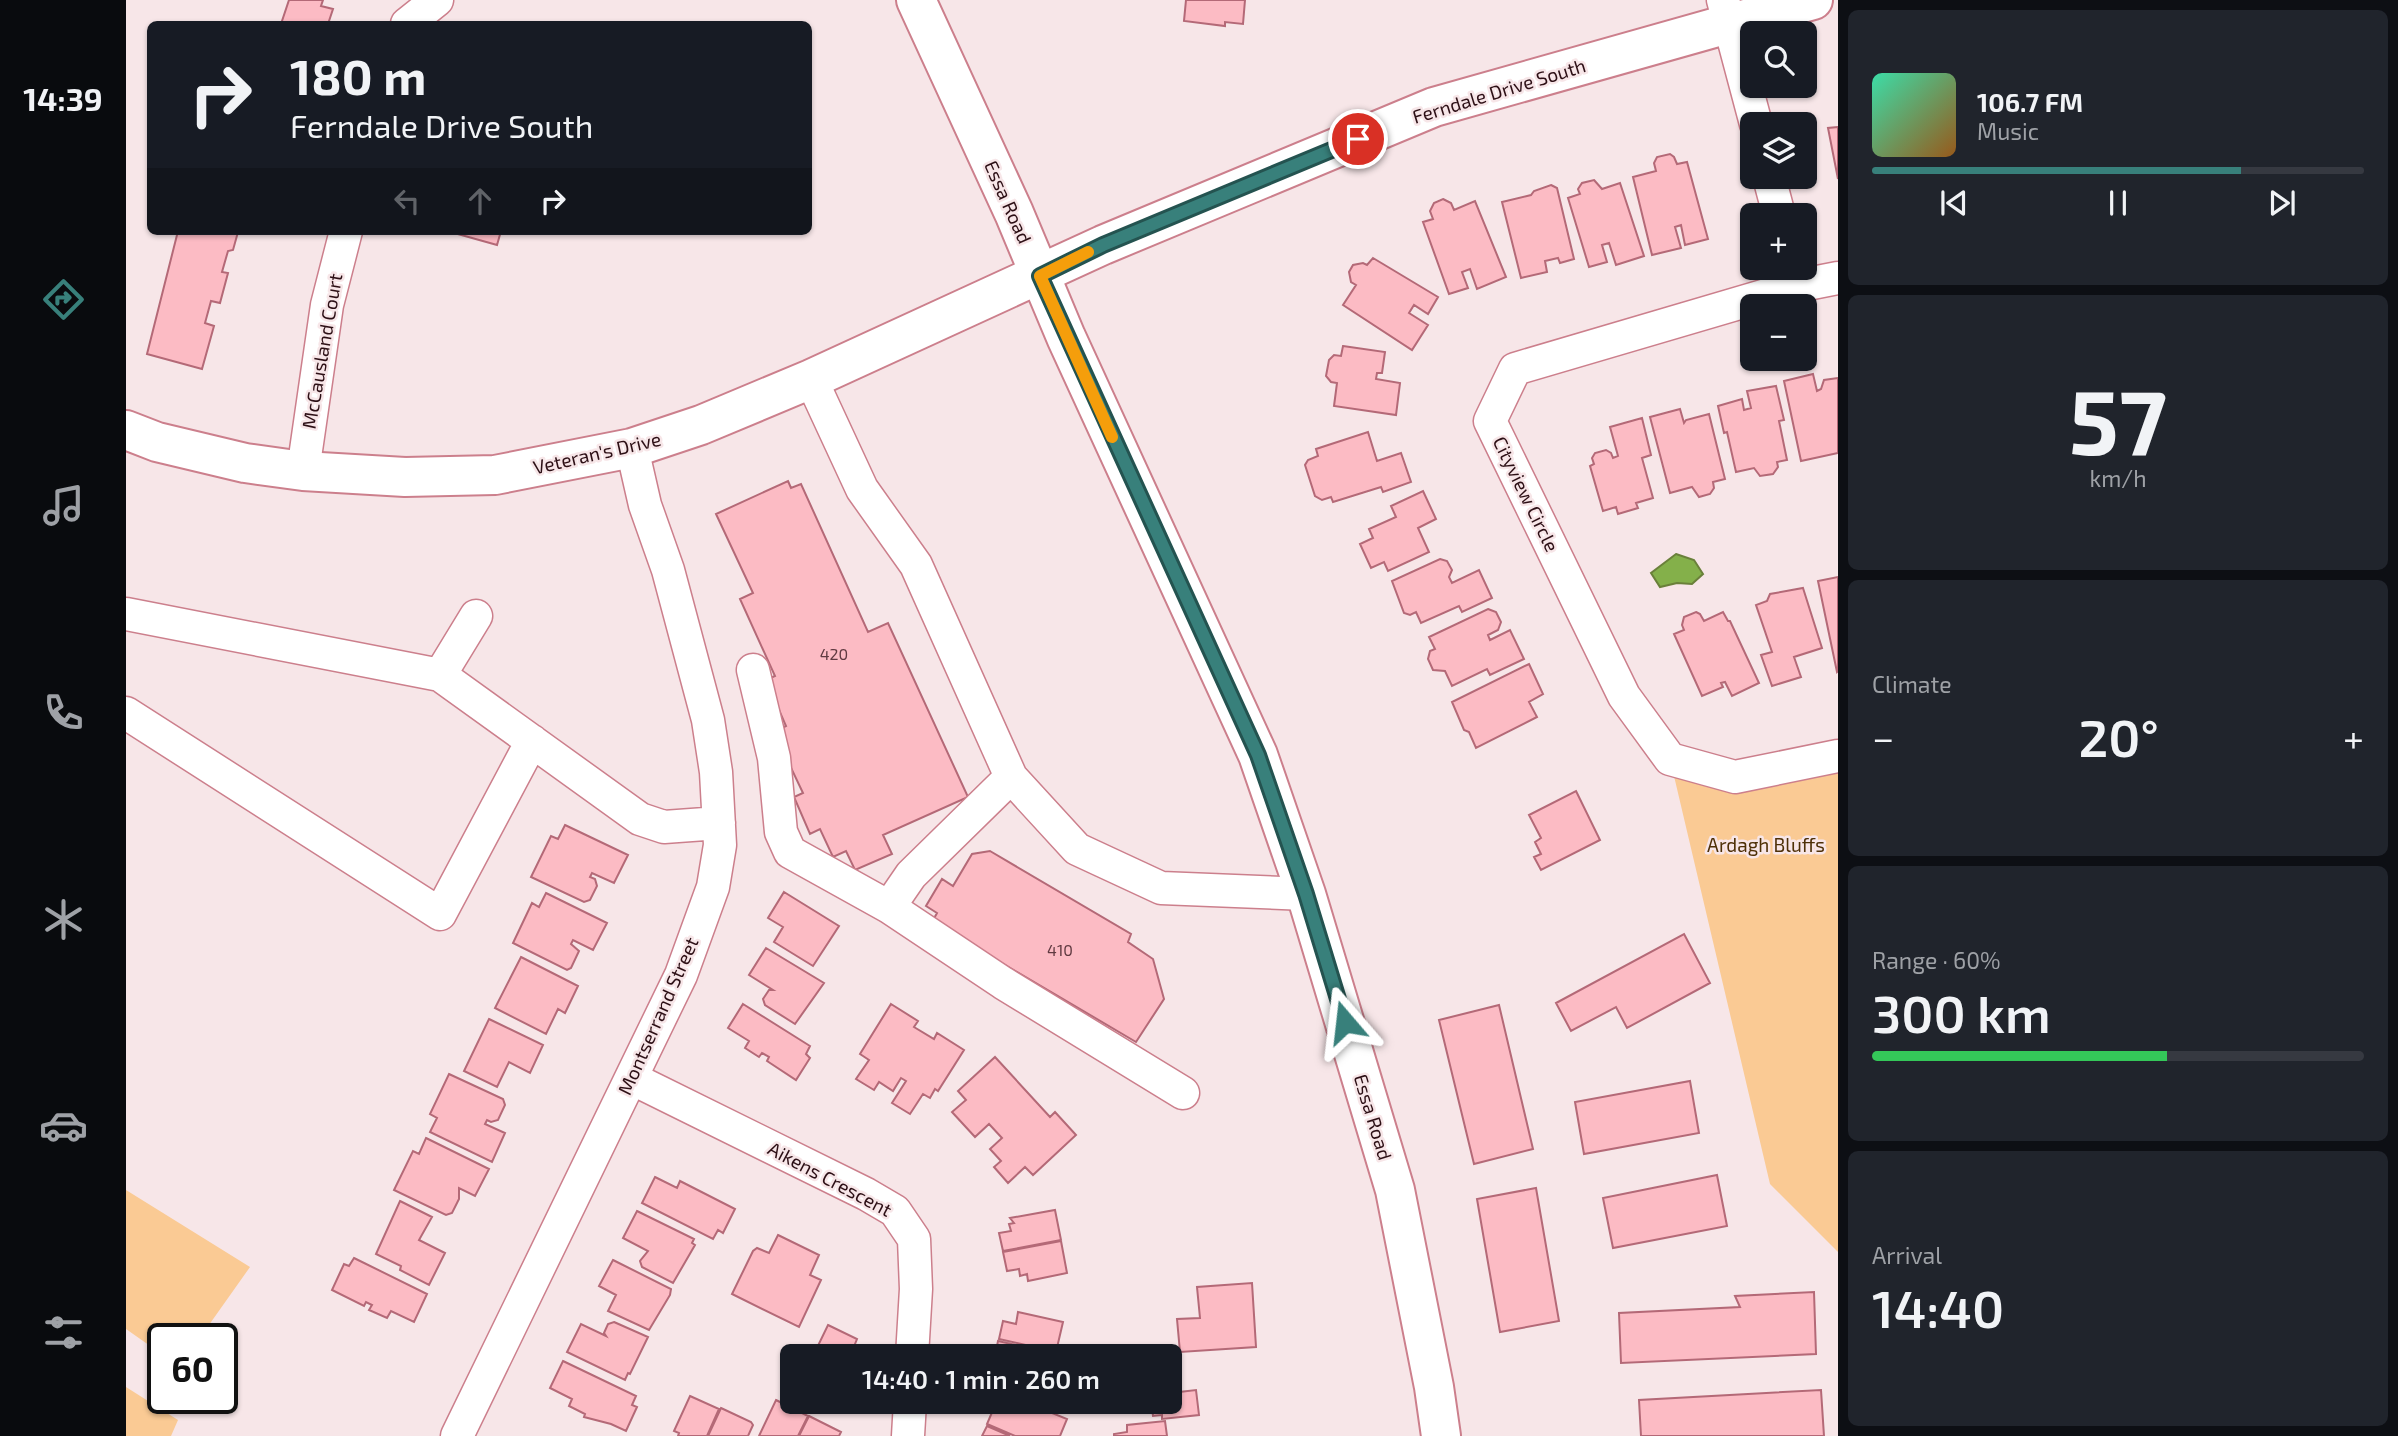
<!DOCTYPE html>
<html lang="en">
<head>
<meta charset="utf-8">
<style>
	body { margin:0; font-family:"Exo 2",sans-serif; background:#20242c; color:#f1f3f6; height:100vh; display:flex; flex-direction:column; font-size:26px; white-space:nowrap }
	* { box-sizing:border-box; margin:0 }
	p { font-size:23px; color:#9ea1a6 }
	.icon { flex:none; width:38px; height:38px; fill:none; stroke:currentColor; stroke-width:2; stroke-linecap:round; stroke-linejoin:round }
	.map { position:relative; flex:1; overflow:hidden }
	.details { display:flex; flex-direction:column; gap:10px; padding:10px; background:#0d0f14; width:560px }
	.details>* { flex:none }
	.banner { position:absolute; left:21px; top:21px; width:665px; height:214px; border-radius:10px; box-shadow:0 2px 5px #0004; background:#171b24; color:#f1f3f6; overflow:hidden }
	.fabs { position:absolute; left:1614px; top:21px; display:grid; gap:14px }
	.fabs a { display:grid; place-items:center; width:77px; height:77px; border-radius:10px; background:#171b24; box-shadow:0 2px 5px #0004; font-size:35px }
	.speed { position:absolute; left:21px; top:1323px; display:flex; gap:14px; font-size:35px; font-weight:700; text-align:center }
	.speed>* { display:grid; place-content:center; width:91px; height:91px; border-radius:50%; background:#171b24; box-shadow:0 2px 5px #0004; line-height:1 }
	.speed .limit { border:4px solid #111; border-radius:10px; background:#fff; color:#111 }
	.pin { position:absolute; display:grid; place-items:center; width:60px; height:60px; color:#fff; margin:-30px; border:4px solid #fff; border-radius:50%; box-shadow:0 2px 7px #0007 }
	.me { position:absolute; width:77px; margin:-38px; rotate:343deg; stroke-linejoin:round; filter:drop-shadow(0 0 5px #0008) }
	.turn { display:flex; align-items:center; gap:24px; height:147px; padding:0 28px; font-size:32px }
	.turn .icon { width:91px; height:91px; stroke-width:2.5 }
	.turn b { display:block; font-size:49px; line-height:60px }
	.lanes { display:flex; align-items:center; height:66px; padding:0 28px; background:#0003; justify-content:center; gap:35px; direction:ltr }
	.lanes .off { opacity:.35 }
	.big { font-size:52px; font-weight:600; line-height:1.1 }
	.details .tile { flex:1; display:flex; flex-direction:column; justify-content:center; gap:10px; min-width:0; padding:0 24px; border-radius:10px; background:#20242c }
	.details .dial { align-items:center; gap:0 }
	.dial b { font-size:91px; line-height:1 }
	.song { display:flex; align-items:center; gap:21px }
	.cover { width:84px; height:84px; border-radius:10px; background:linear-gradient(135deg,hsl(160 70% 55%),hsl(30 70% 35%)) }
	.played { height:7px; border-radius:4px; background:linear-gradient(90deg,#38807b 75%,#363941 75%) }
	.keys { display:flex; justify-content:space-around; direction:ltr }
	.heat { display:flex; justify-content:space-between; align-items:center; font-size:38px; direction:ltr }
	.charge { height:10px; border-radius:5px; background:linear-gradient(90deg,#34c759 60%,#363941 0) }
	.trip { position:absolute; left:654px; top:1344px; width:402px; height:70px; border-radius:10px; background:#171b24; box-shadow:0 2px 5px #0004; font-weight:600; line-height:70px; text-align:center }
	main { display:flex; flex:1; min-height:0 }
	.dock { display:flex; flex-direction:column; width:126px; justify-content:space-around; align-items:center; background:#090b0e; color:#9ea1a6 }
	.dock .icon { width:49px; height:49px }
	.dock .selected { color:#38807b }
	.dock b { font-size:32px; color:#f1f3f6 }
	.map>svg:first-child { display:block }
	.green { fill:#faca94 }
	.water { fill:#84b04a; stroke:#6a803a; stroke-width:2 }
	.building { fill:#fcbbc4; stroke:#b46977; stroke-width:2 }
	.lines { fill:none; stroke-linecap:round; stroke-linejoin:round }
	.minor-casing { stroke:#cc7f8c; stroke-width:35 }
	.major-casing { stroke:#cc7f8c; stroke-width:42 }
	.minor { stroke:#fff; stroke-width:32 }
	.major { stroke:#fff; stroke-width:38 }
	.route-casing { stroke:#245350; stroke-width:18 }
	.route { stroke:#38807b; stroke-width:12 }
	.slow { stroke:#f59e0b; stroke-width:12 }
	.labels { text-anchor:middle; stroke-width:5; stroke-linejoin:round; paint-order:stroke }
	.number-label { font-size:16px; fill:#603a41 }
	.street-label { font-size:19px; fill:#2c0f15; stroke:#f7e6e8 }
	.park-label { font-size:19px; fill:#4e3007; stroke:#f7e6e8 }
</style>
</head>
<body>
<main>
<nav class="dock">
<b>14:39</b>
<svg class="icon selected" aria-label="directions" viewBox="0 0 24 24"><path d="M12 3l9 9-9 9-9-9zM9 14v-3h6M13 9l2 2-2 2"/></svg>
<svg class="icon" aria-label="music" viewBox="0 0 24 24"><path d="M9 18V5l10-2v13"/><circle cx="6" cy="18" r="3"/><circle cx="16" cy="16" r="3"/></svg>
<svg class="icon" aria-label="phone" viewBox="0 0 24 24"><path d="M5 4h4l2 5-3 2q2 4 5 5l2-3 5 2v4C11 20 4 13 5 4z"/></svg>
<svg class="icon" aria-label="climate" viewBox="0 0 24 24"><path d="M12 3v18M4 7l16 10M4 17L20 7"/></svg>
<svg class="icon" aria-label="car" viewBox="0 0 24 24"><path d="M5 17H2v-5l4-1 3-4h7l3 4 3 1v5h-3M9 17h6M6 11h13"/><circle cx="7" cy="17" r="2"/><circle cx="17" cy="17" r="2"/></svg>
<svg class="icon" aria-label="filters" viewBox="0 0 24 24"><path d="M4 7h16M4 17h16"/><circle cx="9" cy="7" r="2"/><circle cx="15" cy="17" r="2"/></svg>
</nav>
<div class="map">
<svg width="1712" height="1436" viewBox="0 0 1712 1436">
	<rect width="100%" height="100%" fill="#f7e6e8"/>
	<path class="green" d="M1712,756V1252L1644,1184L1544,759L1609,777Z
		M0,1190L124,1267L73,1339H37V1355L0,1329Z
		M0,1387L52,1420L45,1436H0Z"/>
	<path class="water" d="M1550,554L1568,560L1577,574L1566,584L1551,583L1534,587L1525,573Z"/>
	<path class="building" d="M163,0H197L195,6L207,9L202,24H155Z
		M1060,0H1119L1117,24L1099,22V26L1058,21Z
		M1712,127V179L1702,128Z
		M1544,154L1548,157L1551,164L1561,162L1582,239L1559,245L1555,225L1549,227L1555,248L1526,255L1507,177L1530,171L1528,163L1531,157Z
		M1468,180L1476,189L1494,183L1518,256L1490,265L1483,243L1476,245L1481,262L1463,267L1442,198L1454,194L1452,189L1456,183Z
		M1425,185L1431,188L1448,259L1434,263L1432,258L1419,261L1421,272L1395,278L1376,202L1405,195L1408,191Z
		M1317,199L1325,203L1328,210L1349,201L1380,277L1351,289L1344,269L1336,272L1342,288L1323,294L1297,222L1307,219L1304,211L1308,203Z
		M52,231L112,232L107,250L102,251L96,272L102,273L94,303L85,301L79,323L88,326L76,369L21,354Z
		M321,231H375L371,245Z
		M1247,258L1312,297L1302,314L1288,305L1283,313L1302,325L1286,350L1217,305L1230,285L1225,282L1223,272L1227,265L1237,263L1241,265Z
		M1217,346L1259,352L1256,373H1251L1250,379L1274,383L1270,415L1208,406L1211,383L1205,382L1200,376L1203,360L1208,355L1215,356Z
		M1687,374L1691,391L1695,389L1698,380L1712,378V453L1675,461L1658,381Z
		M1650,386L1658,420L1653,421L1661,460L1651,462L1652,467L1647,474L1634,476L1628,468L1610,472L1601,432L1598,433L1592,406L1616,399L1618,410L1625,408L1621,391Z
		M1554,409L1558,423L1560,420L1583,414L1599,479L1587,482L1588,488L1584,494L1573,497L1566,487L1544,493L1524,417Z
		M1516,418L1525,455L1516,458L1527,498L1510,503L1512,508L1492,514L1490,507L1477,511L1464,466L1468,464L1466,458L1469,453L1480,450L1485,453L1487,458L1492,456L1484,427Z
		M1242,432L1251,461L1275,453L1285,482L1257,492L1255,487L1207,502L1205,497L1196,500L1189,496L1179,465L1182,460L1192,456L1190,449Z
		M662,481L665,488L675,484L742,632L762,623L842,797L757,835L766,854L729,870L720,851L707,857L694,829L684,834L668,797L677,793L648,732L660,726L640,680L649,676L614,599L627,593L590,514Z
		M1297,491L1310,519L1292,528L1303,552L1262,571L1258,562L1245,568L1234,544L1247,538L1243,529L1270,517L1265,506Z
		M1314,559L1321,561L1326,570L1323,577L1326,583L1353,570L1366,598L1336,612L1333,606L1295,623L1290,612L1284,615L1278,613L1266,581Z
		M1712,577V671L1711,672L1692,581Z
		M1677,588L1696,648L1668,657L1675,677L1646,686L1635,655L1646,652L1630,605L1641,601L1644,594Z
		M1362,609L1370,612L1375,622L1372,630L1362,635L1364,640L1384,630L1398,659L1364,675L1361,669L1326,686L1319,671L1307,670L1302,659L1304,651L1309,649L1303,637Z
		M1570,612L1574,614L1578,621L1597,612L1602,621H1604L1633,683L1606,696L1599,682L1595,683L1597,687L1576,696L1548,634L1558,630L1556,625L1558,617Z
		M1403,664L1417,694L1403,702L1411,717L1350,748L1343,732L1338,730L1326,702Z
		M1450,791L1474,840L1415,870L1408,857L1415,854L1409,842L1415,838L1403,815Z
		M439,825L502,855L488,883L466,873L464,877L469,879L471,886L464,900L458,902L405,877L425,836L432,839Z
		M864,851L1005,934L1002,942L1027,959L1038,999L1010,1042L806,922L811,913L800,906L816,879L827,886L846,854Z
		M658,892L713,926L687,966L648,942L657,927L642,918Z
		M420,893L481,923L467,950L447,940L445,944L453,951L445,968L441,970L387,943L406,903L413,907Z
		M1558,934L1584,983L1501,1028L1490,1007L1445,1031L1430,1003Z
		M640,948L698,983L669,1024L639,1005L637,999L643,990H647L623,975Z
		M395,957L452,986L439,1013L432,1009L420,1034L369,1008Z
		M617,1004L684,1046L680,1054L684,1058L670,1080L641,1061L643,1057L636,1053L633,1057L619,1048L623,1041L602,1028Z
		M765,1004L792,1021L788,1027L808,1039L811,1033L838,1050L812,1091L809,1089L804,1098L797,1094L784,1114L766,1103L780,1081L775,1078L767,1091L753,1082L748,1090L730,1079L743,1060L734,1054Z
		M1373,1005L1407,1149L1348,1164L1313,1020Z
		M363,1019L417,1045L404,1073L383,1062L371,1087L338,1071Z
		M869,1057L924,1117L929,1112L950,1135L907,1175L899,1167L882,1183L868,1167L875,1161L864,1149L876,1138L863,1124L849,1137L826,1112L840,1100L832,1091Z
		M323,1074L377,1099L379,1105L372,1120L365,1122L361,1120L359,1124L379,1133L366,1162L304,1132L311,1118L304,1114Z
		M1564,1081L1573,1133L1458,1154L1449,1102Z
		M300,1138L363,1169L349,1196L333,1188V1199L326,1213L320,1215L268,1190L287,1151L293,1154Z
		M1591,1175L1601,1226L1487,1248L1477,1198Z
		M529,1177L551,1188L554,1181L609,1209L597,1233L592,1230L587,1239L516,1203Z
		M1410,1188L1433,1321L1374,1332L1351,1199Z
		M274,1201L306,1217L293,1240L319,1253L303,1285L274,1270L275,1266L250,1254Z
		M929,1210L935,1240L877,1251L873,1233L885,1231L883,1224L888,1223L884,1218Z
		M511,1211L568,1239L566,1243L569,1245L547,1283L516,1267L514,1261L522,1251L497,1238Z
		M652,1235L693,1255L684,1275L695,1280L673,1327L606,1294L627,1251L631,1248L643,1253Z
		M935,1241L941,1273L902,1281L901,1274L894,1276L893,1269L881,1271L877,1252Z
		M228,1258L301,1294L288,1322L265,1311L261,1318L243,1310L246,1305L240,1302L238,1306L206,1290L218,1264L223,1266Z
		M487,1260L545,1289L544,1295L523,1330L482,1311L490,1295L473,1286Z
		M1126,1283L1130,1347L1054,1352L1051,1319L1074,1318L1071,1287Z
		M1688,1292L1690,1354L1495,1363L1493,1313L1614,1307L1609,1296Z
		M892,1312L937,1322L930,1352L873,1339L877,1321L890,1324Z
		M488,1322L522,1337L504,1374L502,1373L499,1380L441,1352L455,1324L480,1336L478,1333L482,1324Z
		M702,1325L731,1339L727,1349L731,1351L728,1356H687Z
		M872,1341L930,1354L929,1356H869Z
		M437,1361L510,1396L506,1405L511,1407L500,1431L485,1424L458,1417L459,1414L443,1406L446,1399L424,1388Z
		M1070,1390L1073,1415L1036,1419V1415L1027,1416L1025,1402H1045V1393Z
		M1695,1390L1698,1436H1515L1513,1400Z
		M564,1396L593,1409L581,1436H552L553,1433L548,1431Z
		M650,1400L682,1416L672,1436H633Z
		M891,1402H899L941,1419L934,1436H889L861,1424L870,1403L887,1410Z
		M595,1408L625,1422L627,1425L622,1436H582Z
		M683,1416L715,1432L713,1436H673Z
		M1039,1421L1041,1436H988V1434L1001,1432V1425Z
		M861,1426L884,1436H856Z"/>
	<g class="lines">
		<g class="minor-casing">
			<path id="minor" d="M1597,0L1630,124
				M281,24L311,0
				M1643,177L1653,215
				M1712,278L1671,286L1389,369L1364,421L1498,696L1544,759L1609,777L1712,756
				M685,379L736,489L790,565L885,777L951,849L1035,888L1180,894
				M177,471L201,305L220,231
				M0,614L314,675L514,819L538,827L593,823
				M627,670L648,758L655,832L664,852L763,907L877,983L1057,1093
				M314,675L350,616
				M0,713L314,914L406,741
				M763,907L785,875L885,777
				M505,1078L740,1194L769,1211L788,1239L790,1289L786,1356
				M331,1436L555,975L587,887L594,845L590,772L582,720L542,570L519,505L506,448
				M782,1436L784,1402"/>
		</g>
		<g class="major-casing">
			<path id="major" d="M790,0L888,213L940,337L1132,755L1180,894L1269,1190L1308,1387L1315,1436
				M0,430L31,442L119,463L177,471L279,477L369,475L506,448L575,425L685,379L977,245L1308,107L1687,0"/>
		</g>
		<use href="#minor" class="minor"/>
		<use href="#major" class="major"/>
	</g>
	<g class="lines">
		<g class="route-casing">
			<path id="route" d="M1219,1022L1180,894L1132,755L914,276L977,245L1232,139"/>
		</g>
		<use href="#route" class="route"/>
		<path class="slow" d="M962,252L914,276L986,437"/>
	</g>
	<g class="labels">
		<g class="number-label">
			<text x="708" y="660">420</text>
			<text x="934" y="956">410</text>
		</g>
		<g class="street-label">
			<text transform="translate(1373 91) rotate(-17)" y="7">Ferndale Drive South</text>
			<text transform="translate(882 202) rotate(66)" y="7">Essa Road</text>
			<text transform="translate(196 351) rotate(-80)" y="7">McCausland Court</text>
			<text transform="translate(471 453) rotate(-13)" y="7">Veteran's Drive</text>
			<text transform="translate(1400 494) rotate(64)" y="7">Cityview Circle</text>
			<text transform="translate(532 1016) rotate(-66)" y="7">Montserrand Street</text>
			<text transform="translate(1247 1117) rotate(73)" y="7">Essa Road</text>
			<text transform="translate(704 1179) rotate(28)" y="7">Aikens Crescent</text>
		</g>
		<g class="park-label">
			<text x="1640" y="852">Ardagh Bluffs</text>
		</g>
	</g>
</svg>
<div class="fabs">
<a><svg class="icon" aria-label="search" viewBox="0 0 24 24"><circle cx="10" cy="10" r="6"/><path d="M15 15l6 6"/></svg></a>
<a><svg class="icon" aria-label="layers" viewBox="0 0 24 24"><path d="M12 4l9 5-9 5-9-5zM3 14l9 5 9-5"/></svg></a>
<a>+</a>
<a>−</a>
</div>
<div class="speed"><div class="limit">60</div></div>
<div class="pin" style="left:1232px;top:139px;background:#d93025"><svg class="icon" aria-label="arrive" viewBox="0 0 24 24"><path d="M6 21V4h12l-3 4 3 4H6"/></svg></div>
<svg class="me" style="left:1219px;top:1022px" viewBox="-20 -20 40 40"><path d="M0-17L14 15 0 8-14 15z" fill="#38807b" stroke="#fff" stroke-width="4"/></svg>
<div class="trip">14:40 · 1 min · 260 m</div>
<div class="banner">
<div class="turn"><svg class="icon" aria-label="right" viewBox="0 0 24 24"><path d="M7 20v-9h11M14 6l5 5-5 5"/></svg><div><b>180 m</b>Ferndale Drive South</div></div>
<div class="lanes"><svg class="icon off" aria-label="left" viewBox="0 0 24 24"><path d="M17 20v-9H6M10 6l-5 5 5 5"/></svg><svg class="icon off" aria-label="ahead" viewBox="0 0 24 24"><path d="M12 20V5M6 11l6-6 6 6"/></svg><svg class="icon" aria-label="right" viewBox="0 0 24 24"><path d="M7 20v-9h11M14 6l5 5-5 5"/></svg></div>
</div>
</div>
<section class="details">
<div class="tile">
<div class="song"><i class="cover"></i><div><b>106.7 FM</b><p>Music</p></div></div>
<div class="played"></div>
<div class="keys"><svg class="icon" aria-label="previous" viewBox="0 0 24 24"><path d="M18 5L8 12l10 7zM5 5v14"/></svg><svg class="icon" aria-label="pause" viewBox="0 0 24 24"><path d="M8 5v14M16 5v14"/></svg><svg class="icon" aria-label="next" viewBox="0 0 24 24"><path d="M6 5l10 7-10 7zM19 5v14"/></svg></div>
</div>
<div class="tile dial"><b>57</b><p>km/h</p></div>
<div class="tile"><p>Climate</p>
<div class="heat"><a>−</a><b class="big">20°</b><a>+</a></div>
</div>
<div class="tile"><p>Range · 60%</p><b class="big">300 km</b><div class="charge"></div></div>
<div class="tile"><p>Arrival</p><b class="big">14:40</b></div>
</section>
</main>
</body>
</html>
